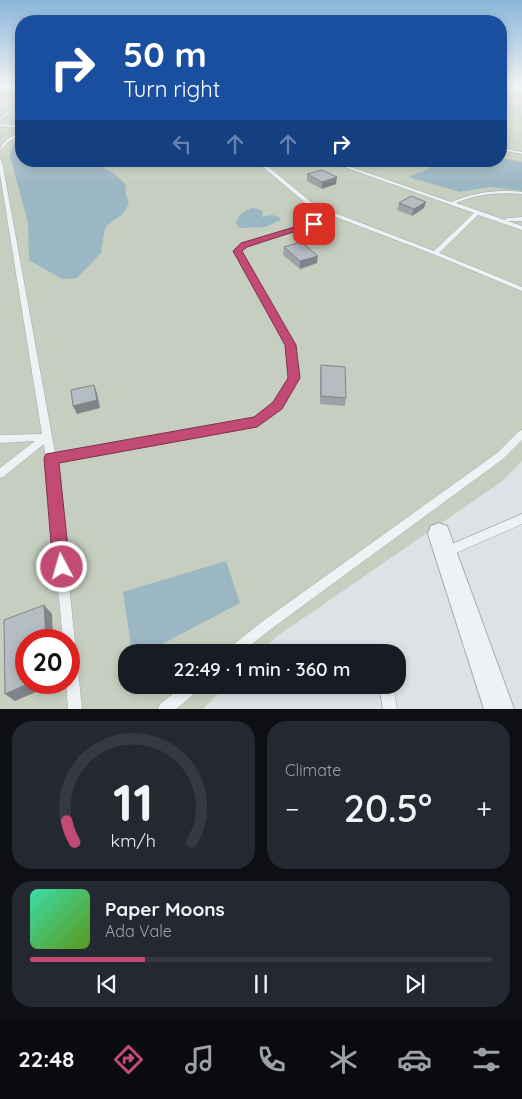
<!DOCTYPE html>
<html lang="en">
<head>
<meta charset="utf-8">
<style>
	body { margin:0; font-family:Quicksand,sans-serif; background:#242831; color:#f1f3f6; height:100vh; display:flex; flex-direction:column; font-size:19px; white-space:nowrap }
	* { box-sizing:border-box; margin:0 }
	p { font-size:16px; color:#9ea1a6 }
	.icon { flex:none; width:28px; height:28px; fill:none; stroke:currentColor; stroke-width:2; stroke-linecap:round; stroke-linejoin:round }
	.map { position:relative; height:709px; overflow:hidden }
	.panel { display:flex; flex-direction:column; gap:12px; padding:12px; background:#0d0f14; flex:1 }
	.panel>* { flex:none }
	.hud { position:absolute; left:15px; top:15px; width:492px; height:152px; border-radius:20px; box-shadow:0 2px 8px #0003; background:#1a4fa0; color:#fff; overflow:hidden }
	.speed { position:absolute; left:15px; top:629px; display:flex; gap:10px; font-size:25px; font-weight:700; text-align:center }
	.speed>* { display:grid; place-content:center; width:65px; height:65px; border-radius:50%; background:#171b24; box-shadow:0 2px 8px #0003; line-height:1 }
	.speed .limit { border:8px solid #d22; background:#fff; color:#111 }
	.pin { position:absolute; display:grid; place-items:center; width:42px; height:42px; color:#fff; margin:-21px; border-radius:10px; box-shadow:0 2px 8px #0006 }
	.me { position:absolute; width:55px; margin:-28px; rotate:354deg; stroke-linejoin:round; filter:drop-shadow(0 0 4px #0008) }
	.turn { display:flex; align-items:center; gap:18px; height:105px; padding:0 25px; font-size:22px }
	.turn .icon { width:65px; height:65px; stroke-width:2.5 }
	.turn b { display:block; font-size:35px; line-height:42px }
	.lanes { display:flex; align-items:center; height:48px; padding:0 25px; background:#0003; justify-content:center; gap:25px; direction:ltr }
	.lanes .off { opacity:.35 }
	.big { font-size:38px; font-weight:600; line-height:1.1 }
	.panel .card { flex:1; display:flex; flex-direction:column; justify-content:center; gap:8px; min-width:0; padding:0 18px; border-radius:20px; background:#242831 }
	.panel .dial { align-items:center; gap:0 }
	.dial svg { height:130px; overflow:visible; fill:none; stroke:#363941; stroke-width:7; stroke-linecap:round; text-anchor:middle }
	.dial text { fill:#f1f3f6; stroke:none }
	.song { display:flex; align-items:center; gap:15px }
	.cover { width:60px; height:60px; border-radius:8px; background:linear-gradient(135deg,hsl(160 70% 55%),hsl(90 70% 35%)) }
	.played { height:5px; border-radius:2px; background:linear-gradient(90deg,#c24b75 25%,#363941 25%) }
	.keys { display:flex; justify-content:space-around; direction:ltr }
	.heat { display:flex; justify-content:space-between; align-items:center; font-size:28px; direction:ltr }
	.panel .tiles { flex:1; display:grid; gap:12px; grid-template-columns:1fr 1fr }
	.card:last-child { grid-column:span 2 }
	.trip { position:absolute; left:118px; top:644px; width:288px; height:50px; border-radius:20px; background:#171b24; box-shadow:0 2px 8px #0003; font-weight:600; line-height:50px; text-align:center }
	.menu { display:flex; height:80px; justify-content:space-around; align-items:center; background:#090b0e; color:#9ea1a6 }
	.menu .icon { width:35px; height:35px }
	.menu .current { color:#c24b75 }
	.menu b { font-size:22px; color:#f1f3f6 }
	.map>svg:first-child { display:block }
	.green { fill:#c6cfbf; fill-rule:evenodd }
	.water { fill:#9bb7c3 }
	.lines { fill:none; stroke-linecap:round; stroke-linejoin:round }
	.service-casing { stroke:#a3aaaf; stroke-width:1 }
	.minor-casing { stroke:#a3aaaf; stroke-width:2 }
	.service { fill:#eff2f4; fill-rule:evenodd }
	.minor { fill:#eff2f4; fill-rule:evenodd }
	.wall { fill:#9ca2a7 }
	.shaded-wall { fill:#7f8488 }
	.building { fill:#b5bcc2; stroke:#7f8488 }
	.route { fill:#c24b75; stroke:#7e314c }
</style>
</head>
<body>
<div class="map">
<svg width="522" height="709" viewBox="0 0 522 709">
	<rect width="100%" height="100%" fill="#dde2e6"/>
	<path class="green" d="M501,85H522V461L501,482L276,637L260,652H126V685H227L203,709H0V91L21,90V161H501ZM26,640H69V682H26Z"/>
	<path class="water" d="M21,140V161C58,161 100,154 126,185L125,192L129,203L123,214L107,225L104,232L101,253L77,278L62,279L29,260L28,223L10,156L14,142Z
		M501,158L522,162V191L490,187L460,192L408,177L428,169L439,161H501Z
		M252,208L259,209L263,212L262,217L272,215L279,217L281,220L265,227L239,228L236,223C239,214 243,211 252,208Z
		M226,561L240,603L147,652H132L123,592Z"/>
	<g class="lines">
		<g class="service-casing">
			<path id="service" d="M522,88V90L501,91V89Z
				M20,104H21V106L0,119V117Z
				M0,124L21,126V128L0,126Z
				M20,132H21V134L8,142L0,151C1,141 12,137 20,132Z
				M501,148L522,152V154L501,150Z
				M0,160L2,161L55,453L255,419L275,404L290,378L287,345L234,251L242,244L312,223L329,214L307,204L256,161H261L311,202L335,213L434,251L474,213L327,161H334L451,202C475,192 497,189 522,192V194C498,192 478,194 456,203L505,220L507,218L522,217V221H508L522,226V230L478,215L439,253L522,287V291L433,254L333,216L316,225L246,246L240,251L295,345L298,378L281,408L260,424L257,425L56,461L82,709H68L66,682H69V640H63L44,444L3,477L0,478V468L35,441L0,443V435L42,434L0,174Z
				M522,430V440L503,459L271,629L242,652H227L229,648L263,621L497,453L519,431Z
				M522,514V524L447,557L443,556L442,552L443,548Z
				M184,685H201L199,690L176,709H158L160,704Z
				M379,685H393L397,709H383Z"/>
		</g>
		<g class="minor-casing">
			<path id="minor" d="M439,523L447,526L450,534L514,709H484L428,534L431,526Z"/>
		</g>
		<use href="#service" class="service"/>
		<use href="#minor" class="minor"/>
	</g>
	<path class="wall" d="M307,174L336,184L322,189L307,181Z
		M399,203L424,208L412,216L397,210Z
		M284,247L317,263L300,269L283,255Z
		M321,365L346,398L345,406L320,404V373Z"/>
	<path class="shaded-wall" d="M337,177L336,184L322,189V182Z
		M426,202L424,208L412,216L414,209Z
		M318,256L317,263L300,269V261Z
		M94,385L97,393L100,408L77,414L73,406Z
		M44,605L52,614L53,640H46Z
		M32,682H57V683L15,701L5,694Z"/>
	<path class="building" d="M322,170L337,177L322,182L307,174Z
		M411,196L426,202L414,209L399,203Z
		M301,242L318,256L300,261L284,247Z
		M321,365L345,367L346,398L321,396Z
		M94,385L97,400L73,406L71,390Z
		M44,605L46,640H26V682H32L5,694L4,620Z"/>
	<linearGradient id="sky" x2="0" y2="1"><stop stop-color="#89b5d9"/><stop offset="0.46" stop-color="#f0f2f4"/><stop offset="1" stop-color="#f0f2f4" stop-opacity="0"/></linearGradient>
	<rect width="522" height="184" fill="url(#sky)"/>
	<path class="route" d="M311,222L318,224L247,247L242,251L296,345L300,378L282,409L257,427L59,463L70,567L68,573L62,576L56,573L53,567L44,458L46,454L254,417L273,402L288,378L285,345L233,251L241,243Z"/>
</svg>
<div class="speed"><div class="limit">20</div></div>
<div class="pin" style="left:314px;top:224px;background:#d93025"><svg class="icon" aria-label="arrive" viewBox="0 0 24 24"><path d="M6 21V4h12l-3 4 3 4H6"/></svg></div>
<svg class="me" style="left:62px;top:567px" viewBox="-20 -20 40 40"><circle r="17" fill="#c24b75" stroke="#fff" stroke-width="3"/><path d="M0-11L8 9 0 5-8 9z" fill="#fff"/></svg>
<div class="trip">22:49 · 1 min · 360 m</div>
<div class="hud">
<div class="turn"><svg class="icon" aria-label="right" viewBox="0 0 24 24"><path d="M7 20v-9h11M14 6l5 5-5 5"/></svg><div><b>50 m</b>Turn right</div></div>
<div class="lanes"><svg class="icon off" aria-label="left" viewBox="0 0 24 24"><path d="M17 20v-9H6M10 6l-5 5 5 5"/></svg><svg class="icon off" aria-label="ahead" viewBox="0 0 24 24"><path d="M12 20V5M6 11l6-6 6 6"/></svg><svg class="icon off" aria-label="ahead" viewBox="0 0 24 24"><path d="M12 20V5M6 11l6-6 6 6"/></svg><svg class="icon" aria-label="right" viewBox="0 0 24 24"><path d="M7 20v-9h11M14 6l5 5-5 5"/></svg></div>
</div>
</div>
<section class="panel">
<div class="tiles">
<div class="card dial"><svg viewBox="0 0 100 80">
<path d="M14 69A42 42 0 1 1 86 69"/>
<path d="M14 69A42 42 0 0 1 9 56" stroke="#c24b75"/>
<text x="50" y="56" font-size="32" font-weight="700">11</text>
<text x="50" y="72" font-size="11">km/h</text>
</svg></div>
<div class="card"><p>Climate</p>
<div class="heat"><a>−</a><b class="big">20.5°</b><a>+</a></div>
</div>
<div class="card">
<div class="song"><i class="cover"></i><div><b>Paper Moons</b><p>Ada Vale</p></div></div>
<div class="played"></div>
<div class="keys"><svg class="icon" aria-label="previous" viewBox="0 0 24 24"><path d="M18 5L8 12l10 7zM5 5v14"/></svg><svg class="icon" aria-label="pause" viewBox="0 0 24 24"><path d="M8 5v14M16 5v14"/></svg><svg class="icon" aria-label="next" viewBox="0 0 24 24"><path d="M6 5l10 7-10 7zM19 5v14"/></svg></div>
</div>
</div>
</section>
<nav class="menu">
<b>22:48</b>
<svg class="icon current" aria-label="directions" viewBox="0 0 24 24"><path d="M12 3l9 9-9 9-9-9zM9 14v-3h6M13 9l2 2-2 2"/></svg>
<svg class="icon" aria-label="music" viewBox="0 0 24 24"><path d="M9 18V5l10-2v13"/><circle cx="6" cy="18" r="3"/><circle cx="16" cy="16" r="3"/></svg>
<svg class="icon" aria-label="phone" viewBox="0 0 24 24"><path d="M5 4h4l2 5-3 2q2 4 5 5l2-3 5 2v4C11 20 4 13 5 4z"/></svg>
<svg class="icon" aria-label="climate" viewBox="0 0 24 24"><path d="M12 3v18M4 7l16 10M4 17L20 7"/></svg>
<svg class="icon" aria-label="car" viewBox="0 0 24 24"><path d="M5 17H2v-5l4-1 3-4h7l3 4 3 1v5h-3M9 17h6M6 11h13"/><circle cx="7" cy="17" r="2"/><circle cx="17" cy="17" r="2"/></svg>
<svg class="icon" aria-label="filters" viewBox="0 0 24 24"><path d="M4 7h16M4 17h16"/><circle cx="9" cy="7" r="2"/><circle cx="15" cy="17" r="2"/></svg>
</nav>
</body>
</html>
